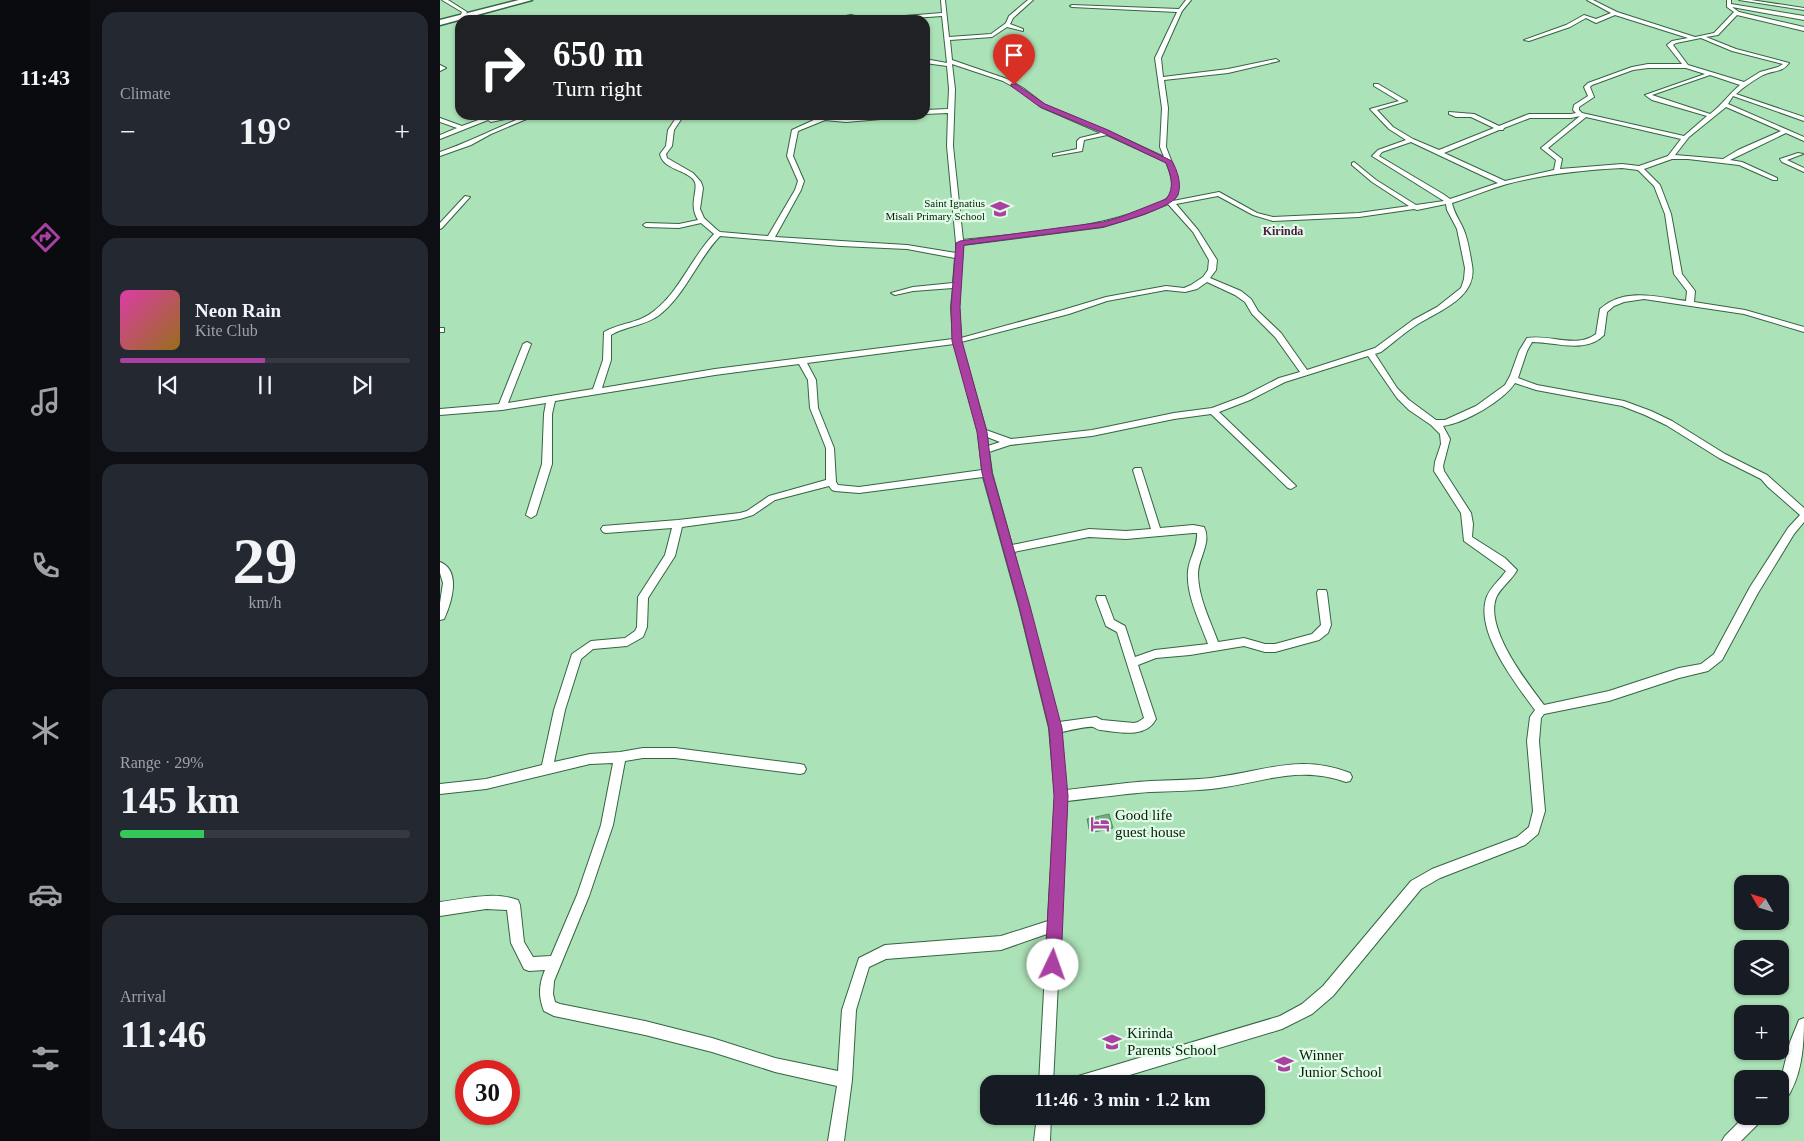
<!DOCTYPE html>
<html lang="en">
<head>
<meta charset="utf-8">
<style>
	body { margin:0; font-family:Georgia,serif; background:#242831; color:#f1f3f6; height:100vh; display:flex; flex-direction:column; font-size:19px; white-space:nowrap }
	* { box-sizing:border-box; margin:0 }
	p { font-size:16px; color:#9ea1a6 }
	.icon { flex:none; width:28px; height:28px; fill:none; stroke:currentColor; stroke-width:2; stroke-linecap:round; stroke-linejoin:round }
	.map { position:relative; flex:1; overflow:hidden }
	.details { display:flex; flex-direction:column; gap:12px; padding:12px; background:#0d0f14; width:350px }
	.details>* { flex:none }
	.hud { position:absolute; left:15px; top:15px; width:475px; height:105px; border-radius:15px; box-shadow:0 1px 4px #0004; background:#202124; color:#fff; overflow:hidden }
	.needle { width:32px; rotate:309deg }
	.fabs { position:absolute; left:1294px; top:875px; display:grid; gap:10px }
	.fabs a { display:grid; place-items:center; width:55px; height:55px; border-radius:10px; background:#171b24; box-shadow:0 1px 4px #0004; font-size:25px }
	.speed { position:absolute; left:15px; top:1060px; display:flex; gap:10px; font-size:25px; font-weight:700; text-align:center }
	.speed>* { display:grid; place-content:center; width:65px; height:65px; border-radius:50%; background:#171b24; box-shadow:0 1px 4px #0004; line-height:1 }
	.speed .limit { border:8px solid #d22; background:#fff; color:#111 }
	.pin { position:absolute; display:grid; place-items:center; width:42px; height:42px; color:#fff; margin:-51px -21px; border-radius:50% 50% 50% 0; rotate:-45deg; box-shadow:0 0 5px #0007 }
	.pin .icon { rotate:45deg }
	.me { position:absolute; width:55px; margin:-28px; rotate:3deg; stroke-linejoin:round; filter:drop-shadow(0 0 4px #0008) }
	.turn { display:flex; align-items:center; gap:18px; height:105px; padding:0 15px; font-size:22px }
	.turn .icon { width:65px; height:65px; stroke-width:2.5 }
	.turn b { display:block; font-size:35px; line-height:42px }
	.big { font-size:38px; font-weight:700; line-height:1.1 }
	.details .tile { flex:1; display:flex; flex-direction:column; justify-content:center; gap:8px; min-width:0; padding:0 18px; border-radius:15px; background:#242831 }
	.details .dial { align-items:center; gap:0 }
	.dial b { font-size:65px; line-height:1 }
	.song { display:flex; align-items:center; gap:15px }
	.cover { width:60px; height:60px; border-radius:8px; background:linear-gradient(135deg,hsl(320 70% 55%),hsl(40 70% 35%)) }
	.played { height:5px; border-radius:2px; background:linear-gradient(90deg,#aa40a1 50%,#363941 50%) }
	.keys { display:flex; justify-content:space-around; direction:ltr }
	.heat { display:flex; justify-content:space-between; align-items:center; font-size:28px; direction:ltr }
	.charge { height:8px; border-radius:4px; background:linear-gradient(90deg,#34c759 29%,#363941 0) }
	.trip { position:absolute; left:540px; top:1075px; width:285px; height:50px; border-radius:15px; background:#171b24; box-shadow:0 1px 4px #0004; font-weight:700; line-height:50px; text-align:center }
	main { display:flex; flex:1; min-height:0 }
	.dock { display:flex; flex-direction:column; width:90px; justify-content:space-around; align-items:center; background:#090b0e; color:#9ea1a6 }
	.dock .icon { width:35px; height:35px }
	.dock .on { color:#aa40a1 }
	.dock b { font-size:22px; color:#f1f3f6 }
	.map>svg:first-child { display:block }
	.building { fill:#76aa83; stroke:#578a64 }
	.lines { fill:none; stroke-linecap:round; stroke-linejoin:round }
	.minor-casing { stroke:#336541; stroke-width:2 }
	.primary-casing { stroke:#336541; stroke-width:3 }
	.minor { fill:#fff; fill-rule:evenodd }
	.primary { fill:#fff; fill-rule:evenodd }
	.route { fill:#aa40a1; stroke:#6e2a69 }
	.labels { text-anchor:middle; stroke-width:4.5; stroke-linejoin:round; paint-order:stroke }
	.far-poi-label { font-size:11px; fill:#081d0f; stroke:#e0fbe6; text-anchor:end }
	.far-quarter-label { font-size:12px; font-weight:bold; fill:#4d1a48; stroke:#e0fbe6 }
	.near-poi-label { font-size:15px; fill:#081d0f; stroke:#e0fbe6; text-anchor:start }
</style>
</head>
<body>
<main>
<nav class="dock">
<b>11:43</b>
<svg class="icon on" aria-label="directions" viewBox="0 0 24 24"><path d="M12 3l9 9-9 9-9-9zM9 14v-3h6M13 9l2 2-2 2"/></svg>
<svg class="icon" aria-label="music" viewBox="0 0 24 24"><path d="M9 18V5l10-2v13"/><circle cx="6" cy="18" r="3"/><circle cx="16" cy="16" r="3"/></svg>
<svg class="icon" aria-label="phone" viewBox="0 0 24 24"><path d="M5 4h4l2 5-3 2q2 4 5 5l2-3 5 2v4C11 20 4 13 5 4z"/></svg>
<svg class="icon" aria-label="climate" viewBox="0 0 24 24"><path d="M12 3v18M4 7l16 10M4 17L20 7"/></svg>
<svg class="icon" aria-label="car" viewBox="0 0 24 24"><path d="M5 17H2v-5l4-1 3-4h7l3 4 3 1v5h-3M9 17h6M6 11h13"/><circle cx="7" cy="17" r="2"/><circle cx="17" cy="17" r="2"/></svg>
<svg class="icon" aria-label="filters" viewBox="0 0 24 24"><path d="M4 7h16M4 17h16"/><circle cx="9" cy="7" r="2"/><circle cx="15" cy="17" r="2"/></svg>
</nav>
<section class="details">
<div class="tile"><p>Climate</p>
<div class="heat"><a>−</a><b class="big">19°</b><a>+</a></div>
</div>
<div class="tile">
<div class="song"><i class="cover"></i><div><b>Neon Rain</b><p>Kite Club</p></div></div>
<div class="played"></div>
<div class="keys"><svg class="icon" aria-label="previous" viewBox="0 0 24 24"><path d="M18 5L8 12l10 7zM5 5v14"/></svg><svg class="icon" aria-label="pause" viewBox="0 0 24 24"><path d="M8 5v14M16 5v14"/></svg><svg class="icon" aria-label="next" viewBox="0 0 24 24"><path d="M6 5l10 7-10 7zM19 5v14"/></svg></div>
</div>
<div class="tile dial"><b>29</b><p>km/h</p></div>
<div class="tile"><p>Range · 29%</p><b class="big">145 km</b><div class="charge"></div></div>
<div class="tile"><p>Arrival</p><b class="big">11:46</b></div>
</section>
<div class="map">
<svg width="1364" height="1141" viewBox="0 0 1364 1141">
	<rect width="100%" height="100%" fill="#ace2b8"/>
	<path class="building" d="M669,814L673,828L650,833L647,819Z"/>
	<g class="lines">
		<g class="minor-casing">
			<path id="minor" d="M2,0H8L27,12L23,19H19L22,12Z
				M501,0H505L509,37L551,34L566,23L569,16L588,0H593L573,18L570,24L583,29V31L567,27L552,37L510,40L512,60L567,79L583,88L605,105L670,132L724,157L720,147L722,108L715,58L737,12L632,7L630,6L632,5L739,9L746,0H751L742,11L721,58L723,77L788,69L836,59L839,61L788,73L724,80L728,108L726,147L738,178L737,195L733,201L779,192L817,213L833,217L919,213L969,206L932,182L912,165V163L914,162L936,180L976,205L1004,201L932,156L938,150L966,140L949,129L930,109L959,101L934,86V84H938L967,101L937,110L953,127L973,139L999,150L1054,128L1031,117H1016L1009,114V112L1034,114L1059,126L1089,114H1131L1136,113L1133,110L1134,105L1148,96L1144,87L1148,83L1192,67L1208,64H1242L1227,45L1232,41L1248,38L1175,15L1156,23L1146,18L1130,27L1089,41L1084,40L1126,25L1144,15L1156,19L1171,13L1147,0H1153L1177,12L1255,37L1274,33L1294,12L1287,7V0H1291V4L1364,16V20L1292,7L1299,12L1364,27V31L1297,15L1278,35L1266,37L1296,49L1349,63C1342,73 1333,70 1323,75C1314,80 1305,86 1296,94L1364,117V121L1293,96L1288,104L1364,137V141L1346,133L1290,160L1302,162L1337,178V180H1333L1299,165L1248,159H1232L1204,169L1220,185L1231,214L1242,274L1255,291L1254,302L1305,310L1364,327V332L1304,314L1204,299L1184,302L1174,306L1167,312L1164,335C1146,354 1115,342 1092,342L1087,351L1078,378L1097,385L1184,401L1211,411L1232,421L1285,454L1327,475L1364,508V522L1354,534L1318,593L1282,660L1268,671L1239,678L1169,701L1104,714L1101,718L1099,741L1105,811L1098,834L1085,845L1000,878L981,889L893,996L872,1014L842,1029L660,1084H628L630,1079L635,1077L840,1016L862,1004L883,986L971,881L992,869L1077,837L1089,827L1093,811L1087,741L1090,717L1095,710C1075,683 1036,633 1046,599C1049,588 1060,580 1066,571L1024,541L1021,513L994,471L995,462L1001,444L1000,434L991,425L969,410L957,398L928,356L845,382L810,400L779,412L854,484L856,486L851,489L848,488L771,414L734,419L652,436L570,445L549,452L552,473L572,545L649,529L686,531L711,529L693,470L695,468H701L720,528L753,525L764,527C772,543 758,558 758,574C758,597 770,620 778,642L804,638L825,644H835L872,634L881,625L877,593L878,590H886L887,593L891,625L888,633L879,640L835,652H825L804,646L750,655L716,658L698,665L716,719C706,739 678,732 660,730C658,730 656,728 653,727C645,726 629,731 621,732L626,790C654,787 682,783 710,781C731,780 751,780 771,778C823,772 858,753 910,773L912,777L910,781L906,782C857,764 820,784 771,789C751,791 731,791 710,792C682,794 655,798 627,801L613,1084H599L607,934L561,950L446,959L429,967L416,1010L412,1080L404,1141H388L397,1086L335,1072L272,1052L205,1035L114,1016L104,1011C98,996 99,984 105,970L89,971L84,969L71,943L67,910L46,909L0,916V902C25,899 54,891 78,900L80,905L84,942L93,957L111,956L137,895L161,825L173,763L150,764L46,789L0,794V784L46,779L102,765L114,710L132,654L151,641L185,638L195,631L197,627L198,597L225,555L232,528L166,533L163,532L161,529L163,526L238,520L300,513L307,511L329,496L386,480V448L370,408L368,380L359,364L275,375L115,401L112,414V464L96,515L91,518L86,515L102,464L104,414L106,403L62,410L0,415V409L59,404L83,344L87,342L91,344L68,403L153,389L163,360L164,332C180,323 200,323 214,311C240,291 251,258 274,234L261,223L239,228L206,227L203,225L206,223L239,224L258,220C247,202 261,188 253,179C243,169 223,169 220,154L226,146L228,130L238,115H244L234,130L232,146L226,154L227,158L253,173L261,182L263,188L260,209L264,218L276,229L280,232L328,236L355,190L358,181L347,156L352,130L376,119L349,117L346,115L406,118L467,115L464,117L406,122L385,120L358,131L353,156L364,181L361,190L335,237L467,245L516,253V243L507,146L508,113L485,114V110L508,109L509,89L507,66L485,63V59L507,63L502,16C463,19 424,20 384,20L411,15L427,19L502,13ZM1261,38L1292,51L1343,64L1338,67L1320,72L1304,82L1248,65L1233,45L1236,43ZM512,64L563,81L579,90L601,107L661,133L640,138L637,141V149L613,154V156L642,151L644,140L667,135L726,162C730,172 735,185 730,195C727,201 719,203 714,205C657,230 585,233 523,240L513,146L515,89ZM1208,68H1246L1265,74L1205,95L1212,100L1267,116L1244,136L1142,113L1139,110V107L1154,97L1150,87L1152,85L1193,70ZM1270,75L1300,85C1289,94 1282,105 1270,114L1212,95ZM1286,107L1341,131L1298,150L1283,159L1235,155L1249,137ZM1140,116L1101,148L1116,160L1114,170L1065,181L1004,153L1059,130H1063L1064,128L1090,118H1131ZM1146,117L1241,139L1228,156L1199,166L1182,164L1120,169L1122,159L1108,148ZM971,142L1058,183L1010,199L1003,194L939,156L942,152ZM1182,168L1198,170L1214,186L1225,214L1234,274L1247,291L1246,301C1218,297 1184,287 1160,309L1156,334C1136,349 1110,334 1087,338L1079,351L1070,376L1065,385L1036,406L1005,420H996L969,400L957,388L935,354L941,352C953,343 965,332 978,324C999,311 1038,297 1032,265C1030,254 1028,239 1023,228C1019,219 1014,213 1012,203C1031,197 1049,189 1067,184C1105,174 1143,170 1182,168ZM778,196L813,215L833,221L919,217L974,209L977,210L1006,204L1007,210L1017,229L1025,268L1024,279L1021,288L997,307L973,320L935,348L867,370L841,333L818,311L811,299L801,291L770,278L776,270L777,260L758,230L736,204ZM728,204L753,232L769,260L768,270L763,277L751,285L744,288L726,286L666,297L623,310L521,338L519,307L523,245L663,227L704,214ZM280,236L401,246L467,249L515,258L513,283L473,287L451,293L455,295L473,291L513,288L511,307L513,339L275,369L162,388L171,360V335C185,326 204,326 218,316C245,296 257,260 280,236ZM767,282L795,295L805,302L812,314L835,337L860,372L839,378L804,396L772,408L734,413L652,430L571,439L546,430L521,342L629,314L667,301L726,290L745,292L757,289ZM514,344L538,432L542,470L419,487L398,485L396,482L394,448L378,408L376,380L367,363ZM1075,383L1096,390L1182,406L1205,415L1226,425L1279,458L1321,479L1328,487L1360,515L1348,528L1310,587L1274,654L1261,664L1239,668L1169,691L1104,705C1086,681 1045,629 1056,598C1060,588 1072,580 1077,570L1065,558L1032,537L1033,524L1031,513L1004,471L1003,466L1010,439L1003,426C1025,423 1063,401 1075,383ZM547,437L560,442L548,446ZM543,477L579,606L609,728L615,796L608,921L561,936L445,945L419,958L402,1010L398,1071L335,1058L272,1038L205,1021L120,1004L115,1002L113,994L114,981L149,896L173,825L185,761L203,758H235L360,774L364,773L366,769L364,765L360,764L235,748H203L180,752L150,754L114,762L125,710L141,659L153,649L187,646L203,637L207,627L208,598L235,556L242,527L300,519L313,515L335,500L389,486L392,490L395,491L419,493ZM753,533H757C758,547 749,558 748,571C746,595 760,622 768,644L715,650L695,657L685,626L674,620L665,596H657L656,599L666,626L677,632L704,718L698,722L694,723L662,720L656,717L619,722L574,552L649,537L686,539Z
				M1299,0H1311L1364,8V10Z
				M0,65L6,68L0,71Z
				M52,115H60L56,117L85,115L51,122L48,120L0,139V135L17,128L0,122V118L22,126Z
				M88,115H96L51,134L31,145L0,156V152C30,142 58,127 88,115Z
				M1358,153L1363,154L1347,160L1364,168V172L1342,162L1340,159Z
				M25,196L30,197L2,228L0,229V223Z
				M0,328H4V332H0Z
				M0,562C22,571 11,604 4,619L0,620V603L3,583L0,573Z
				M1364,1018C1364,1047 1362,1077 1345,1101L1340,1103V1083L1350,1042L1359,1020Z
				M597,1116H611L610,1141H594Z
				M1305,1116H1323L1321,1121L1301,1141H1282L1285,1136Z"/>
		</g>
		<g class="primary-casing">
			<path id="primary" d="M79,0H92L0,25V20Z"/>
		</g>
		<use href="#minor" class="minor"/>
		<use href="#primary" class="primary"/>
	</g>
	<path class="route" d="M571,84H576L605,104L668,130L732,161C737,170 742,183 738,195C732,208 678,223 663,227L524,245L520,307L522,341L547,432L552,473L590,606L622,728L628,796L621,965L618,970L613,973L608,970L605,965L614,796L609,728L579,606L542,473L537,432L512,341L511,307L516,243L520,241L663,222L678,218L726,199C735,188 731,175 726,163L663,133L600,107L571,86Z"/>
	<defs>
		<g id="school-bare" transform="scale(1.5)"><path d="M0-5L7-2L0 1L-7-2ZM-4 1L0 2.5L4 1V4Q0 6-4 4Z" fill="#aa40a1" stroke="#e0fbe6" stroke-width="2.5" paint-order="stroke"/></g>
		<g id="hotel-bare" transform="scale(1.5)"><path d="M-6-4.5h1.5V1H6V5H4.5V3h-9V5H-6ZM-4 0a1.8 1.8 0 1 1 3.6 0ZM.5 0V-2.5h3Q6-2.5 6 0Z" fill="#aa40a1" stroke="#e0fbe6" stroke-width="2.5" paint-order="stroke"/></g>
	</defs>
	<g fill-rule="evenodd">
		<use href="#school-bare" x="560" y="209"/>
		<use href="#hotel-bare" x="660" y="824"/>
		<use href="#school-bare" x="672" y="1042"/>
		<use href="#school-bare" x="844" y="1064"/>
	</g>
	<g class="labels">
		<g class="far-poi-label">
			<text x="545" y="207">Saint Ignatius<tspan x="545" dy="13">Misali Primary School</tspan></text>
		</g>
		<g class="far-quarter-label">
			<text x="843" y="235">Kirinda</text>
		</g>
		<g class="near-poi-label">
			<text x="675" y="820">Good life<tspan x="675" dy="17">guest house</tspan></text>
			<text x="687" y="1038">Kirinda<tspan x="687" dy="17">Parents School</tspan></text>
			<text x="859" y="1060">Winner<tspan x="859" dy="17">Junior School</tspan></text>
		</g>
	</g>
</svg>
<div class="fabs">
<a><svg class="needle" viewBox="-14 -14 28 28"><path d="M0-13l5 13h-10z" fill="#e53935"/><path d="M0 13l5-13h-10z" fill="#9ea1a6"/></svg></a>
<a><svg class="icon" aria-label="layers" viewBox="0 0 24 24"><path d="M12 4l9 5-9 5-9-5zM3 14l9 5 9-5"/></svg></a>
<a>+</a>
<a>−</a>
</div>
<div class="speed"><div class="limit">30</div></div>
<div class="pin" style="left:574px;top:85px;background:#d93025"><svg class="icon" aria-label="arrive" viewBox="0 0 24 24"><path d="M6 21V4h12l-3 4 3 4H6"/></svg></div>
<svg class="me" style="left:613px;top:965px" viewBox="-20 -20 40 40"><circle r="19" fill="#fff"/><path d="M0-13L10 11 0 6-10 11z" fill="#aa40a1"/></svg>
<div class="trip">11:46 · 3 min · 1.2 km</div>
<div class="hud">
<div class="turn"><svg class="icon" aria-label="right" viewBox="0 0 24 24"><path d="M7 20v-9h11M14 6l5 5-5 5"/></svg><div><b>650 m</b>Turn right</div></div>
</div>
</div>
</main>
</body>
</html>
